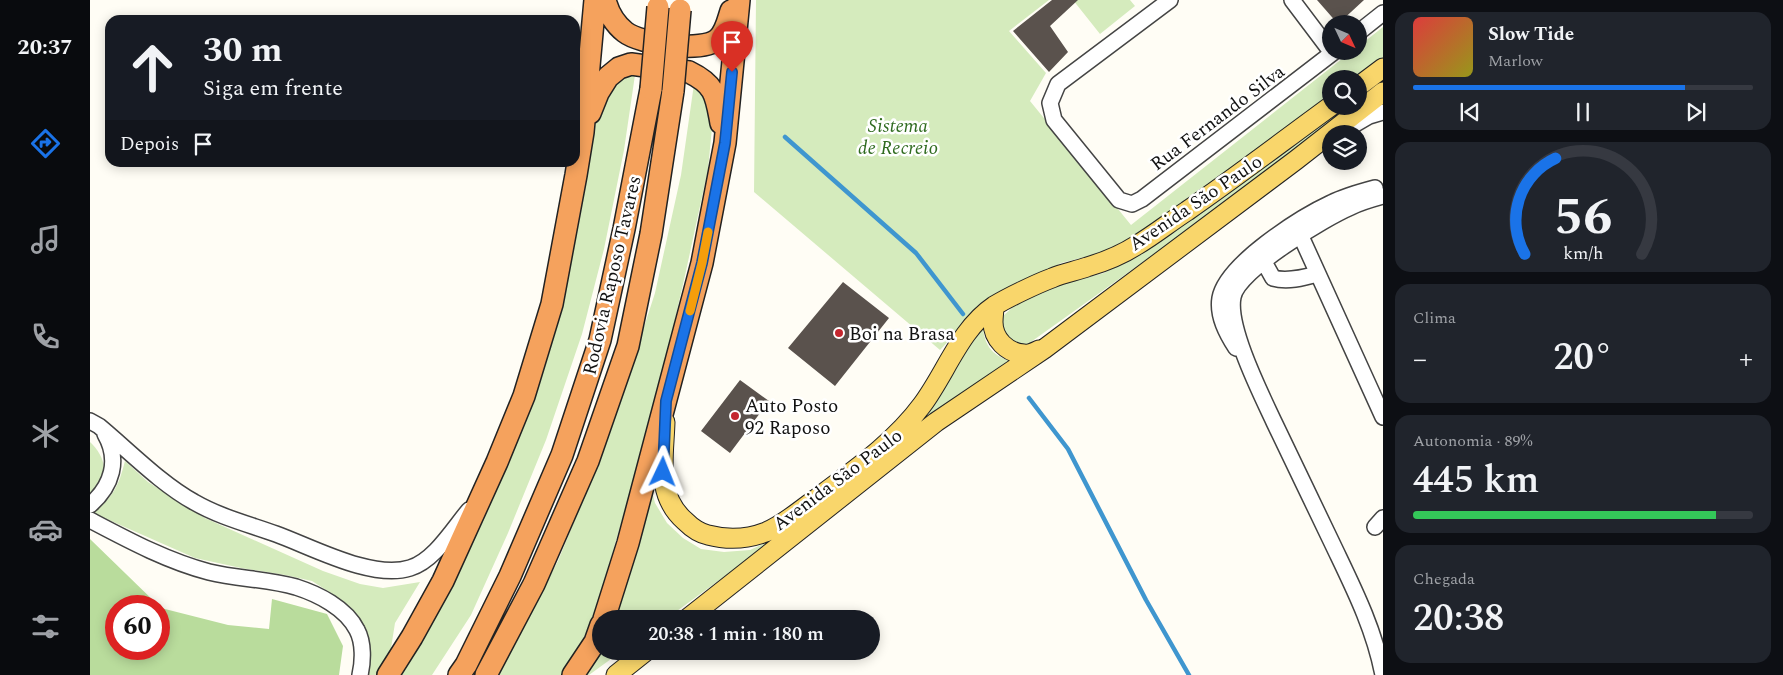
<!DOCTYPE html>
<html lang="pt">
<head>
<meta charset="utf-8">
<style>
	body { margin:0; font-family:Spectral,serif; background:#20242c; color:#f1f3f6; height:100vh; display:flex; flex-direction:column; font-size:19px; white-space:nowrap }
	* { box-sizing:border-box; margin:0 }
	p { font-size:16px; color:#9ea1a6 }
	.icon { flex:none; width:28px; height:28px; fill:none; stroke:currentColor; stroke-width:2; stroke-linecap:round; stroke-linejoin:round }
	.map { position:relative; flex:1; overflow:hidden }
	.sheet { display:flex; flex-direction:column; gap:12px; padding:12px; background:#0d0f14; width:400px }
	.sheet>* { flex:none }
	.banner { position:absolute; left:15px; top:15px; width:475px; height:152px; border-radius:15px; box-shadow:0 2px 12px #0003; background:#171b24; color:#f1f3f6; overflow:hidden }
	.needle { width:32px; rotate:134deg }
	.buttons { position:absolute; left:1232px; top:15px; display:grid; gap:10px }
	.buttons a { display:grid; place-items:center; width:45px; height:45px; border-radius:50%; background:#171b24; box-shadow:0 2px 12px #0003; font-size:25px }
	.speed { position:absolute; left:15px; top:595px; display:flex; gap:10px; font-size:25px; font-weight:700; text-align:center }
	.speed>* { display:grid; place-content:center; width:65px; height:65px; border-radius:50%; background:#171b24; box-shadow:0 2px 12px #0003; line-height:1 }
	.speed .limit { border:8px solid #d22; background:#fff; color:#111 }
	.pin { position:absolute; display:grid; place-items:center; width:42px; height:42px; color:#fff; margin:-51px -21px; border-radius:50% 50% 50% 0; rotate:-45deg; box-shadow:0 0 5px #0007 }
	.pin .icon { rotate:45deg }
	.me { position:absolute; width:55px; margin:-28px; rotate:2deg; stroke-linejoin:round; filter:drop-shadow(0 0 4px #0008) }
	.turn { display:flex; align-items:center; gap:18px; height:105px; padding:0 15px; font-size:22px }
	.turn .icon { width:65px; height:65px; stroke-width:2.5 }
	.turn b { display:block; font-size:35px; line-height:42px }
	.then { display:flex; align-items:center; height:48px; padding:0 15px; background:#0003; gap:10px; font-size:19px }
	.big { font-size:38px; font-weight:600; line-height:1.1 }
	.sheet .widget { flex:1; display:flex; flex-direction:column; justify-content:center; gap:8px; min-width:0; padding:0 18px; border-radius:15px; background:#20242c }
	.sheet .dial { align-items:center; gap:0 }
	.dial svg { height:130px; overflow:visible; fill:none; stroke:#363941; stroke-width:7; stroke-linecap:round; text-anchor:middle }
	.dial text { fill:#f1f3f6; stroke:none }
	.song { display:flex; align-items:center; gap:15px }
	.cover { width:60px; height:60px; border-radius:8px; background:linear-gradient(135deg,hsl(0 70% 55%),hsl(60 70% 35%)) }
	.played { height:5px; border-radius:2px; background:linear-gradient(90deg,#1a73e8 80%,#363941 80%) }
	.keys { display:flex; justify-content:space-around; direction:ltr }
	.heat { display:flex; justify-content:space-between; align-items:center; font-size:28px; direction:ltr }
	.charge { height:8px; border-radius:4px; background:linear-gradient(90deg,#34c759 89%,#363941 0) }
	.trip { position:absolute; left:502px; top:610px; width:288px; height:50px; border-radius:25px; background:#171b24; box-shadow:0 2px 12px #0003; font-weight:600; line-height:50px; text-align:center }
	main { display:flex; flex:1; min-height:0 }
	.tab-bar { display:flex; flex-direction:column; width:90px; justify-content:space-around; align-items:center; background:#090b0e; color:#9ea1a6 }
	.tab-bar .icon { width:35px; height:35px }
	.tab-bar .on { color:#1a73e8 }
	.tab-bar b { font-size:22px; color:#f1f3f6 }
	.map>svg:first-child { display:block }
	.green { fill:#d5ebbd }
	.forest { fill:#b9dc9c; fill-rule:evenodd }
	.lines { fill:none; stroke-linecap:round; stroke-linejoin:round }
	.stream { stroke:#3f96cf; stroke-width:4.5 }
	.building { fill:#5a524d }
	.minor-casing { stroke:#444; stroke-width:18 }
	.major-casing { stroke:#222; stroke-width:21 }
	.highway-casing { stroke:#222; stroke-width:24 }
	.minor { stroke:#fff; stroke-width:15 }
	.major { stroke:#f9d66b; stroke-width:19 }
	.highway { stroke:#f5a25d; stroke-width:21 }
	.highway-bridge-casing { stroke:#222; stroke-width:24; stroke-linecap:butt }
	.highway-bridge { stroke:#f5a25d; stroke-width:21 }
	.route-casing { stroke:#114b97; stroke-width:12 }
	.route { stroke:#1a73e8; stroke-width:9 }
	.slow { stroke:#f59e0b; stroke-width:9 }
	.poi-dot { fill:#c4262e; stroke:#fff; stroke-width:2 }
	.labels { text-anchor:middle; stroke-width:5; stroke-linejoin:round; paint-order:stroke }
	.street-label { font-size:19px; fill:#111; stroke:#fff }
	.park-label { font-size:19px; font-style:italic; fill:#2f6b1f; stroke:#fff }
	.poi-label { font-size:19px; fill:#111; stroke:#fff; text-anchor:start }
</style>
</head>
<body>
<main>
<nav class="tab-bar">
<b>20:37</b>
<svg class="icon on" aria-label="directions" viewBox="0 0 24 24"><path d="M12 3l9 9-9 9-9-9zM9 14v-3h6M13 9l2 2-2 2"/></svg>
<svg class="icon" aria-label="music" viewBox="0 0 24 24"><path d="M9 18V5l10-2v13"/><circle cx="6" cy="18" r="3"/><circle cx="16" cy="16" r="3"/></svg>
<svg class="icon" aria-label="phone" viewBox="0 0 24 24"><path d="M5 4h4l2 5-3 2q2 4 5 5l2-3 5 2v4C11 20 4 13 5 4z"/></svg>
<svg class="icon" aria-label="climate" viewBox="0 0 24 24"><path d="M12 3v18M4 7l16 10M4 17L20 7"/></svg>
<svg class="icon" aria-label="car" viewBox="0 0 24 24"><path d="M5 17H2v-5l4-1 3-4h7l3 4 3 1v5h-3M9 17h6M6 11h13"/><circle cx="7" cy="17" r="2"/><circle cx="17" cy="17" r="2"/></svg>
<svg class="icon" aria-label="filters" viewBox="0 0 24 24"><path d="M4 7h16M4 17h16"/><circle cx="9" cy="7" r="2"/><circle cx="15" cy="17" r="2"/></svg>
</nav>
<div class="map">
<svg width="1293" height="675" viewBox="0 0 1293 675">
	<rect width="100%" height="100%" fill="#fffdf5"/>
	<path class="green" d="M666,0H959L919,31L956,73L940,101L1041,225L1262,51H1269V46L1293,27V58L1266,79H1241V97L1190,136L1038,241L1011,253L971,263L889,309L850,350L664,192Z
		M983,0H1040L1045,6L1010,34Z
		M545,75L534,150L514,249L492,334L456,440L418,533L381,615L342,675H306C322,648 340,622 355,594C412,489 455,377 481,260C489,225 495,191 500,156C503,141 505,110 512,97C517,85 533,76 545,75Z
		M604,84L614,92L619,105L622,128L618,169L596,271L565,407L501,626L471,675H406L468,561L517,441L565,293L591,175Z
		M1248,106H1265L1165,182L938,344L929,346L914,337L911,323L914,315L924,306L954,289L1014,273L1061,246Z
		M889,328H893C895,350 907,358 927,363L576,619H522L560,484L565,503L577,523L593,538L611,549L634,552L660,550L686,538L748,493Z
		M0,442C10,451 18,466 12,479C10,485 4,491 0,497Z
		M35,461L58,482L115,518L233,571L270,584L293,588L330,582L305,623L299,661L290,675H278V642L269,618L247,597L222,581L195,575L151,568L105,558L3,513C24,495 28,488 35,461Z
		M511,651H532L499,675H493Z"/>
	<path class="forest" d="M0,539L71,608L138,625L179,629L182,599L237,614L253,646L249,675H0ZM26,606H69V649H26Z"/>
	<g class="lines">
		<path class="stream" d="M695,137L826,253L873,314
			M939,398L978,449L1056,600L1099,675"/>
	</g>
	<path class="building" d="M962,0H988L960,26L978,52L959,72L923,31Z
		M1227,0H1274L1248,24Z
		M753,282L799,318L745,386L698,348Z
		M650,380L679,401L640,453L611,431Z"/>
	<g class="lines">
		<g class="minor-casing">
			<path id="minor" d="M1080,0L968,84L960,103L964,120L1029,200L1042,204L1052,199L1245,51
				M1202,0L1242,53
				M1269,32L1293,13
				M1255,130L1279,116L1293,112
				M1211,228L1209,232L1293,417
				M1169,253L1183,278C1197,282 1213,278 1227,274
				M1146,348C1137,334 1127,316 1130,298C1136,264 1211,217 1241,203C1255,196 1270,192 1285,188
				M0,421L9,426C38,450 71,484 104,502C130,517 158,524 186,534C222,547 282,580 320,568C344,561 363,529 379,510
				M0,505C22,486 30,460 15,434
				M0,520C38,540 77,561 119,572C148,579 178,579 206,587C228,594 256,608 267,630C274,643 273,662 270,675
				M1285,527L1293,518
				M1293,675C1284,628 1263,587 1243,545C1223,504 1204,463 1184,422C1171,394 1137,327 1143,297C1148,270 1235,218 1261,207C1271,202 1282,199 1293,196"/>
		</g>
		<g class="major-casing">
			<path id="major" d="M1269,86L1293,68
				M904,306C904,311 903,317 903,322C903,339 917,353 934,354C939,355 945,352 949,350
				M575,422C574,458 565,495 595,521C601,527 609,533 618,535C637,540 658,539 676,532C695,524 710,510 726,499C763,471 804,443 832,405C856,373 870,329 904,306C919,297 946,284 962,278C973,273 986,271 997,267C1014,262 1033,254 1047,245C1064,235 1080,222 1097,211C1146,177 1193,141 1241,106
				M597,619L846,422L954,349L1206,160L1293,92
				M526,675L556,651"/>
		</g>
		<g class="highway-casing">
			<path id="highway" d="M515,0C518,12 525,24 535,32C550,44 613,53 628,39C636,32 638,20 641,11
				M500,113L508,93L518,77L529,68L541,64L599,72C626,85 626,96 631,123
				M514,619L538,543L612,263L635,143L649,0
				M298,675L322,637L353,581L407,462L434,396L462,304L486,175L493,132L505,0
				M369,675L376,665L420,576L472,455L510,340L534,229L561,89
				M396,675L444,584L498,461L538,346L561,234L583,91
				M483,675L505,642L511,625"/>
		</g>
		<use href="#minor" class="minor"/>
		<use href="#major" class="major"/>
		<use href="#highway" class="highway"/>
		<g class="highway-bridge-casing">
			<path id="highway-bridge" d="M561,89L568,7
				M583,91L590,10"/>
		</g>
		<use href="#highway-bridge" class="highway-bridge"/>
	</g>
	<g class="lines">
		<g class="route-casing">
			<path id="route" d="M573,472L576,401L612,263L635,143L642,72"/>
		</g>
		<use href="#route" class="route"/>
		<path class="slow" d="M600,311L612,263L618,232"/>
	</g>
	<g class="poi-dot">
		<circle cx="749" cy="333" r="5"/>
		<circle cx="645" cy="416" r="5"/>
	</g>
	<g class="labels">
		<g class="street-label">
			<text transform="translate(1127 117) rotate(-37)" y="7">Rua Fernando Silva</text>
			<text transform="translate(1105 202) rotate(-34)" y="7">Avenida São Paulo</text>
			<text transform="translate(521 275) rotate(-77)" y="7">Rodovia Raposo Tavares</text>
			<text transform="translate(747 479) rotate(-37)" y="7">Avenida São Paulo</text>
		</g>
		<g class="park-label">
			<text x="808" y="132">Sistema<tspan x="808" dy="22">de Recreio</tspan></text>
		</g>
		<g class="poi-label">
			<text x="759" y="340">Boi na Brasa</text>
			<text x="655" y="412">Auto Posto<tspan x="655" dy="22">92 Raposo</tspan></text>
		</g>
	</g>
</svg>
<div class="buttons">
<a><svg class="needle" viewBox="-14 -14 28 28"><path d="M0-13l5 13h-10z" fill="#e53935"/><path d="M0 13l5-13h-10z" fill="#9ea1a6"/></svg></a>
<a><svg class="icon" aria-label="search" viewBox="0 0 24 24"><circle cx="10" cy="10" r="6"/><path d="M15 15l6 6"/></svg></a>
<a><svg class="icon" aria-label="layers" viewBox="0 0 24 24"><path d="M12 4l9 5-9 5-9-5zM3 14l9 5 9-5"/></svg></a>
</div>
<div class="speed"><div class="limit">60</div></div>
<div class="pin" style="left:642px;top:72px;background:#d93025"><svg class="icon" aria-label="arrive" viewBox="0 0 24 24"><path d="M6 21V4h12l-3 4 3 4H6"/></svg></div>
<svg class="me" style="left:573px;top:472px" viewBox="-20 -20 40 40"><path d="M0-17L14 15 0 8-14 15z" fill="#1a73e8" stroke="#fff" stroke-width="4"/></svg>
<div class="trip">20:38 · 1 min · 180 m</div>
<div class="banner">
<div class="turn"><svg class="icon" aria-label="ahead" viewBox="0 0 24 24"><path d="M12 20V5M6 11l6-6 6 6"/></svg><div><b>30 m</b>Siga em frente</div></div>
<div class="then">Depois<svg class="icon" aria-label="arrive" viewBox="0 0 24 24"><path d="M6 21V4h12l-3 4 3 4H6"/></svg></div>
</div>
</div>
<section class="sheet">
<div class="widget">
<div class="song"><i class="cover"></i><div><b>Slow Tide</b><p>Marlow</p></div></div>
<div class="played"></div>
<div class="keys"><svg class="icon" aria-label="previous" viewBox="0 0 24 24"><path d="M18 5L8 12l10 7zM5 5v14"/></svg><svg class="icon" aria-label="pause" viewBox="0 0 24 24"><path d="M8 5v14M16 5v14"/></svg><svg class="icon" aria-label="next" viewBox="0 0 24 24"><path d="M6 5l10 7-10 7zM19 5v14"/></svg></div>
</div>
<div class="widget dial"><svg viewBox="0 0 100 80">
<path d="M14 69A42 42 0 1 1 86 69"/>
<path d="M14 69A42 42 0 0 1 33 10" stroke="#1a73e8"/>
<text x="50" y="56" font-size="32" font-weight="700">56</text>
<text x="50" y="72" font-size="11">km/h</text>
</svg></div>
<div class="widget"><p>Clima</p>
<div class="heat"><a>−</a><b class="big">20°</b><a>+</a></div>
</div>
<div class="widget"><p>Autonomia · 89%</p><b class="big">445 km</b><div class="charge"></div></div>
<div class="widget"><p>Chegada</p><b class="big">20:38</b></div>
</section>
</main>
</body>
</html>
